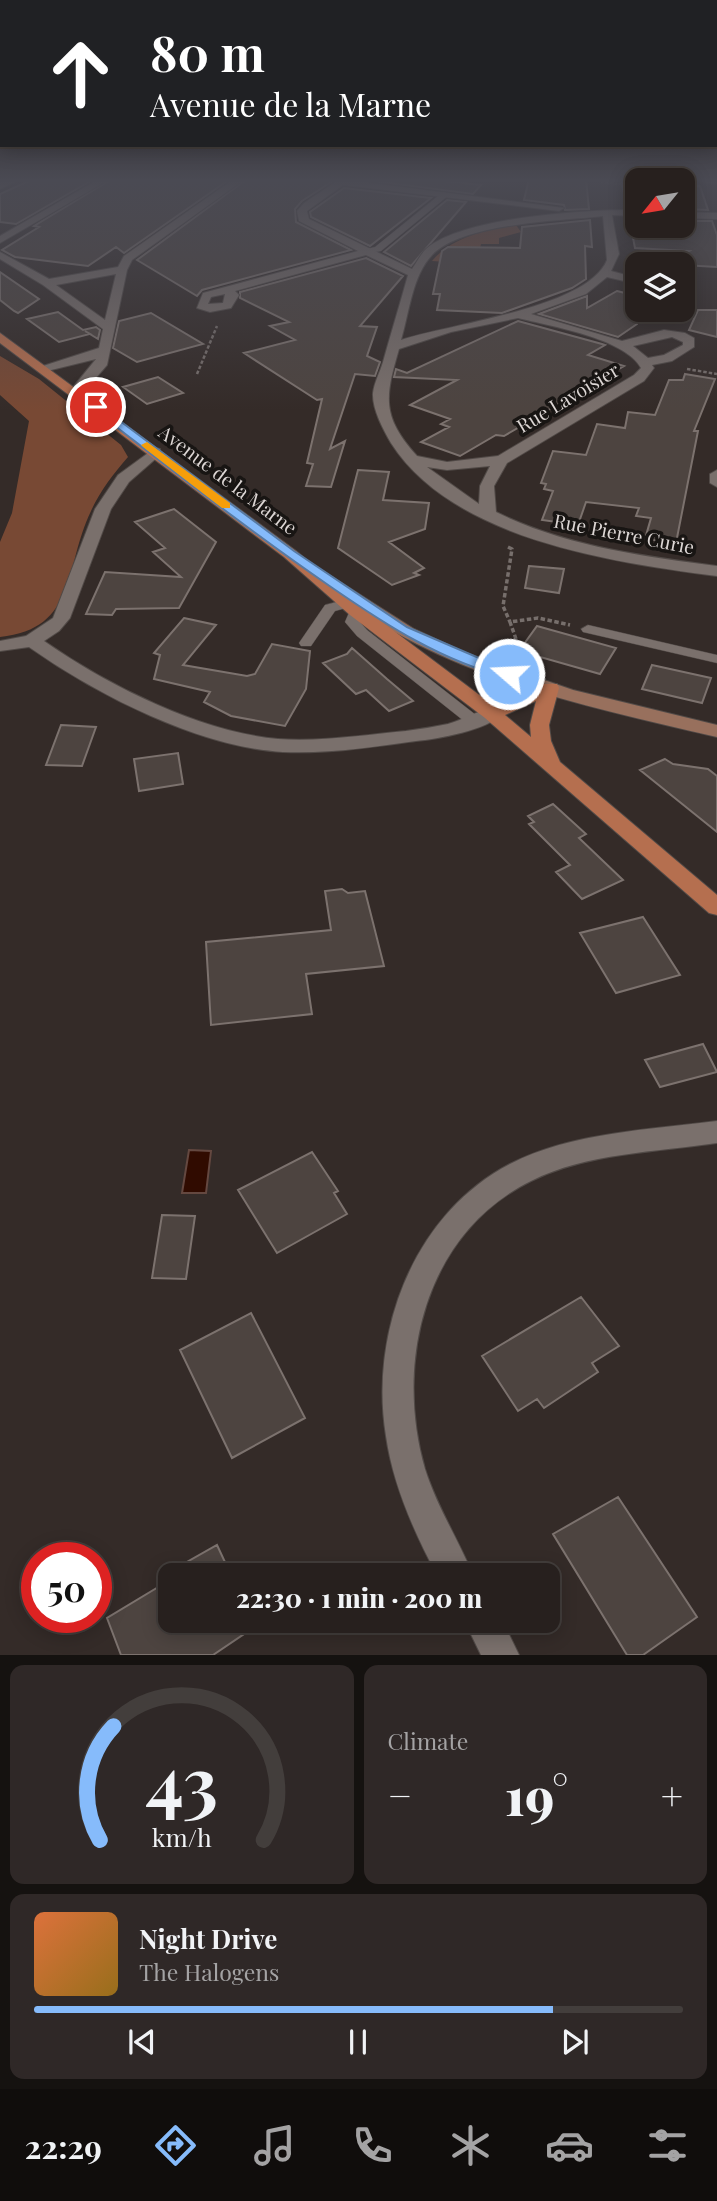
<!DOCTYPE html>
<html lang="en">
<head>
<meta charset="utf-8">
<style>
	body { margin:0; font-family:"Playfair Display",serif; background:#2f2827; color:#f1f3f6; height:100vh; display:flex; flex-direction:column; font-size:26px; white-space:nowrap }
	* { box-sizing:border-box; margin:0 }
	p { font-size:23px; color:#a4a3a4 }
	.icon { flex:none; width:38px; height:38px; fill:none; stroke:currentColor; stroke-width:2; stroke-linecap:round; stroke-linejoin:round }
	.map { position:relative; height:1655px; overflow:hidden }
	.sheet { display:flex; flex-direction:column; gap:10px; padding:10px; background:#151210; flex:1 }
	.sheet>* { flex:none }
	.hud { position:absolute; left:0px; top:0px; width:718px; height:147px; box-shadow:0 4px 18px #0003,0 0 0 2px #433e3c; background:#202124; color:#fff; overflow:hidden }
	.needle { width:46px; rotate:240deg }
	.tools { position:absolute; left:625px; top:168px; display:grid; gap:14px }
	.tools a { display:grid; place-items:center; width:70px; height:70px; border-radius:14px; background:#27201e; box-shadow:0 4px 18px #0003,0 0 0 2px #433e3c; font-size:35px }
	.speed { position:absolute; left:21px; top:1542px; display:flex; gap:14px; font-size:35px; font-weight:700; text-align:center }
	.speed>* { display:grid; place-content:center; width:91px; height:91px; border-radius:50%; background:#27201e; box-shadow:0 4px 18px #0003,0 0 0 2px #433e3c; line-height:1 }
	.speed .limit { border:10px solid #d22; background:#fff; color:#111 }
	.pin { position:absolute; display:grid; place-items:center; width:60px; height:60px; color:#fff; margin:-30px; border:4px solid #fff; border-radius:50%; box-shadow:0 2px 7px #0007 }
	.me { position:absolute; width:77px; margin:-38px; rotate:289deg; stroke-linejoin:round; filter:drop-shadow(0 0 5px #0008) }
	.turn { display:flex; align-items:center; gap:24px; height:147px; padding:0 35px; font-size:32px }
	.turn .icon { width:91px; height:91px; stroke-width:2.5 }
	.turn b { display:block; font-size:49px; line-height:60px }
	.big { font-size:52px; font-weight:800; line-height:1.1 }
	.sheet .widget { flex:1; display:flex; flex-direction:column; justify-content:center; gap:10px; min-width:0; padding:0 24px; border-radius:14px; background:#2f2827 }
	.sheet .dial { align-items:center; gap:0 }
	.dial svg { height:182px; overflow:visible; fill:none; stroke:#433e3c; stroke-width:7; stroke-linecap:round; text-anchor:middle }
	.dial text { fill:#f1f3f6; stroke:none }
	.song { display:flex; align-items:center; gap:21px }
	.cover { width:84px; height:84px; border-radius:10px; background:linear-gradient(135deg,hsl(20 70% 55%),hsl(40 70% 35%)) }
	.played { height:7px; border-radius:4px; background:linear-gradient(90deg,#86bbfb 80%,#433e3c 80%) }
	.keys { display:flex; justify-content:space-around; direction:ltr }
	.heat { display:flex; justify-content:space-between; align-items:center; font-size:38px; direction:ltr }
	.sheet .tiles { flex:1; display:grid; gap:10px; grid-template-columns:1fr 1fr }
	.widget:last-child { grid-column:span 2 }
	.trip { position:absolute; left:158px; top:1563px; width:402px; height:70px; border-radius:14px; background:#27201e; box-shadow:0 4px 18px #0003,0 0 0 2px #433e3c; font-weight:800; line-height:70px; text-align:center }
	.tabs { display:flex; height:112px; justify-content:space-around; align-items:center; background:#100d0c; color:#a4a3a4 }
	.tabs .icon { width:49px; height:49px }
	.tabs .active { color:#86bbfb }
	.tabs b { font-size:32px; color:#f1f3f6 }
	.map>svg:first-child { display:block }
	.green { fill:#784934 }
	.water { fill:#300b00; stroke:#644840; stroke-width:2 }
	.building { fill:#4d4440; stroke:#7c726e; stroke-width:2 }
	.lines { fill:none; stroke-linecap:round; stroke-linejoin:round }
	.lane-casing { stroke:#514a47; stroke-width:1 }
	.street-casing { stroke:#514a47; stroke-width:2 }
	.secondary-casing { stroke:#514a47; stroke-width:2 }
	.primary-casing { stroke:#514a47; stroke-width:2 }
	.path-far2 { stroke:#776f6c; stroke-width:2; stroke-dasharray:2.5 2; stroke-linecap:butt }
	.path-far1 { stroke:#776f6c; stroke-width:2.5; stroke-dasharray:3.5 2; stroke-linecap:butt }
	.path { stroke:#776f6c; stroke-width:3.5; stroke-dasharray:4.5 2.5; stroke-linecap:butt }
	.lane { fill:#7a706c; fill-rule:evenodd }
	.street { fill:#7a706c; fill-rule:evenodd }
	.secondary { fill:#98705d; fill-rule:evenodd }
	.primary { fill:#b56f4f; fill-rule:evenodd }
	.route { fill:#86bbfb; stroke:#577aa3; stroke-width:2 }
	.slow { fill:#f59e0b }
	.labels { text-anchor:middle; stroke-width:7; stroke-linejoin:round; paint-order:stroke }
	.far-street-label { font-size:19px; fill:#dcd6d4; stroke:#181513 }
</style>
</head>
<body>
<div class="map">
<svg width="717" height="1655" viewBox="0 0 717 1655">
	<rect width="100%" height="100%" fill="#342b28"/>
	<path class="green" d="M516,225L521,232L499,238V244H481L477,264L432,261C452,237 486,230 516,225Z
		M0,356L39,379L121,445L128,457C114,473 100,491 91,511C64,566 78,629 0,637V542L12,513L29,421L0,395Z"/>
	<path class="water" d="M189,1150L211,1151L206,1193H182Z"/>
	<path class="building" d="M33,179H94L16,224L0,222V194Z
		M112,179H230L124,253L116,247L88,266L15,257L2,250L39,227L34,226Z
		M247,179H336L302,201L295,209L296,222L351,250L202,290L197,296L137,260Z
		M358,179H428L481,185L473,194Z
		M529,179H586L589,209L565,210L564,205L524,200Z
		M621,180L637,181V207H627Z
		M682,185L700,186L708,210L682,209Z
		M344,188L431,198L370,246L311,217L310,212Z
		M447,200L466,202L411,266L384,252Z
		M629,218L637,219V226H682V221H712L717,235V267L664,264L689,251L635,248Z
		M590,220L592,247L585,246L586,279L572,288L502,313L437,310L440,294H433L442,251L448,247L520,248L522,227Z
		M366,258L403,276L360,326L377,327L367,356L380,362L375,376L355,374L330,449L345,441L331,487L306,486L313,464L307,463L322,399L317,400L244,353L295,340L270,326L289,322L240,298V292Z
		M0,272L39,299L18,313L14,311L0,300Z
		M617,291L637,296V324L618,337L539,314L587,296V308Z
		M698,310H717V337L689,330Z
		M58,312L83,330L96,327L100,330L98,339L85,331L90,334L59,342L27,319Z
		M151,313L203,344L137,362L113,348L119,321Z
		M518,321L602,344L605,345L588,355L624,366L504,436L496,435L460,456L421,442L449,427L441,424L450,419L410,405L457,380L394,377L396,369L407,373Z
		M685,374L715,379L694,431H698L676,543L645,539L651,518L636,516L639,508L586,502L578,525L542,520L553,491L544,489L546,484L541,483L553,451L586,455L597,424L625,428L628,412L655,415L669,380H683Z
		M158,377L183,393L147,404L123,387Z
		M358,470L389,472L383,500L429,503L425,529L389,542L424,568L414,573L419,575L392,585L338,548Z
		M174,509L216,542L179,608L116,609L112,615L86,614L105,572L181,577L153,552L165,548L135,522Z
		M529,566L564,569L559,593L525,588Z
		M184,618L216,625L183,665L247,676L255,674L272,644L310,651L306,689L285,726L231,716L204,702L210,692L154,679L160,655L154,653Z
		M537,626L616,648L600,674L519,651Z
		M352,648L387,679L413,701L389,711L366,690L356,694L323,663L347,654Z
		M652,665L711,678L702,703L642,689Z
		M61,725L96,727L82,766L46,765Z
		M178,753L183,784L139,791L134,759Z
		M665,759L673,764L708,769L717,776V832L640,770Z
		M553,804L586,834L579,838L623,880L582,899L556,872L570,865L529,824L534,822L528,816Z
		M342,889L348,893L365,891L384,966L306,974L312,1014L211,1025L206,942L331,930L325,891Z
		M643,917L680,975L616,993L580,933Z
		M703,1044L717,1072L660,1087L645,1060Z
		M312,1152L338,1191L334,1193L347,1214L277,1253L238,1190Z
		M162,1215L195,1216L186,1279L152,1278Z
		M581,1297L619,1346L592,1363L598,1372L544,1408L537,1399L518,1411L482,1356Z
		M251,1313L305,1418L232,1458L180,1350Z
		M618,1497L697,1617L643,1655H627L553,1534Z
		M217,1545L231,1575H164Z
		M170,1580V1620H265L213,1655H121L107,1618Z"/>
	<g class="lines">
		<g class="lane-casing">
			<path id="lane" d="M443,192L450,194L381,251L363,254V250L375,247Z
				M348,599L353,600V606L335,611L311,646H301L299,643L325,605Z
				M356,607L363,611L359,621L367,630L481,719L483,722L481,725H469L357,636L345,622L351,608Z
				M588,625L717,655V663L583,632L581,629Z"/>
		</g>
		<g class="street-casing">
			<path id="street" d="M9,179H21L0,189V183Z
				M99,179H110L0,243V236Z
				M234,179H245L132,260L127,270L107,365L82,394L70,391L96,359L43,372V366L99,348L103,329L43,285L0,259V252L49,279L118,267L124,256ZM116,274L105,320L56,285Z
				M340,179L564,208L559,211L343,185L307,211L309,219L412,269C416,263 420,256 424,251C457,217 591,209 637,210V216L612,215L619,254L611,271L637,278V284L607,277L586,294L531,314L622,341L664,330L685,333L694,338V347L672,361L652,365L654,368L644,381L507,463L494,486L496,512C565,546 642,556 717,566V576C613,562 453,540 391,443C383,429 372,409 373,393C374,383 380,372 383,362C391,333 400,304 408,275L366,255L235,291L239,295L231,308L210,312L197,308L203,293L358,251L299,221L297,211L304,203ZM603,216L607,260C588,308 449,324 401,340C409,314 412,276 432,255C463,223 560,221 603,216ZM225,294L223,303L208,304L211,297ZM518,318C549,326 625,338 641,368L634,375L498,456L447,462L417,456C381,416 385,397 399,349L451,332ZM672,337L683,342V345L664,355L648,358L633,346ZM490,466L480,486L479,504L427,467L447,470Z
				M683,179H717V184Z
				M682,212L717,213V219L682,218Z
				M682,278L696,289L682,296Z
				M155,448L160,449V455L129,482L111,509L70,618L59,631L44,641C107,685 200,732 278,739C320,742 364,735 406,731C420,729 434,727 448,724C464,720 483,706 499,710L501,714C489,730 437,739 416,741C373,747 327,754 283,752C199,747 97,695 29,647L0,651V641L26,636L53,618L95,509L118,475Z
				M717,470V487L710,483V474Z
				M717,1121V1143C657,1152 586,1153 531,1181C425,1233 394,1362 425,1469C437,1507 458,1539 473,1575H437C414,1532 393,1485 386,1436C369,1332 414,1214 510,1164C572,1132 649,1130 717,1121Z
				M464,1620H502L519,1655H481Z"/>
		</g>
		<g class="secondary-casing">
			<path id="secondary" d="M315,566L414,629L463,652L573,690L717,725V737C615,713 511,691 417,644C378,625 344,598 309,574V568Z"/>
		</g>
		<g class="primary-casing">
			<path id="primary" d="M0,333L296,551L362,607L494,706L543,684H557L559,688L549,725L551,741L560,762L717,895V915L709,913L485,718L350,615L284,557L0,343ZM536,701L530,725L531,737L505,715Z"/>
		</g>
		<path class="path-far2" d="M601,182L637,186"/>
		<path class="path-far1" d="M687,369L717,374
			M197,374L217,326"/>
		<path class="path" d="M508,547L512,549L503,606L510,622
			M516,639L510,622L538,618L570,625"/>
		<use href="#lane" class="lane"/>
		<use href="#street" class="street"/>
		<use href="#secondary" class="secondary"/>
		<use href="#primary" class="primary"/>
	</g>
	<linearGradient id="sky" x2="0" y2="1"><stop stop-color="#1d1816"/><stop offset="0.44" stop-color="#4a4a53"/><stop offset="1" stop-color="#4a4a53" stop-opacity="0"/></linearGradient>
	<rect width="717" height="410" fill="url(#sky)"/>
	<path class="route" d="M96,403L294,551L407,627L516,674L509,678C443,662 386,625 331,587C249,531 171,469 93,409Z"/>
	<path class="slow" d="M147,442L230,503V508H222L143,447L141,445Z"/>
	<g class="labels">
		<g class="far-street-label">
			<text transform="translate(568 398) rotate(-31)" y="7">Rue Lavoisier</text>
			<text transform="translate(228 480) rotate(37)" y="7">Avenue de la Marne</text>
			<text transform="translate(624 534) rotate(11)" y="7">Rue Pierre Curie</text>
		</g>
	</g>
</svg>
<div class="tools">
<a><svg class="needle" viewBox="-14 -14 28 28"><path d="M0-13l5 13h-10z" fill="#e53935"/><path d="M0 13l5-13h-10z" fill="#a4a3a4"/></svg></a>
<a><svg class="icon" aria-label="layers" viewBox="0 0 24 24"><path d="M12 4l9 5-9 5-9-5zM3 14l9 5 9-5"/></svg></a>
</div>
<div class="speed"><div class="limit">50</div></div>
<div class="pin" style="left:96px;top:407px;background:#d93025"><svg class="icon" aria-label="arrive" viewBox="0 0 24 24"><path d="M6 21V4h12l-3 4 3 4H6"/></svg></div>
<svg class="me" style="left:509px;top:674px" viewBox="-20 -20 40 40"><circle r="17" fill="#86bbfb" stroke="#fff" stroke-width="3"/><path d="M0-11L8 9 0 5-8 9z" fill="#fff"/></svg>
<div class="trip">22:30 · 1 min · 200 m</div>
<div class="hud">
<div class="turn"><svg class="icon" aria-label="ahead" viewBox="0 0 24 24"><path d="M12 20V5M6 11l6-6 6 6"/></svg><div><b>80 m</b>Avenue de la Marne</div></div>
</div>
</div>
<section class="sheet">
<div class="tiles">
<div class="widget dial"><svg viewBox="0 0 100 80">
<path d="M14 69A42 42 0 1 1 86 69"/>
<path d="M14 69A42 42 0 0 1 20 19" stroke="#86bbfb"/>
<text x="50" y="56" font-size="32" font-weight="700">43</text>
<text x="50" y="72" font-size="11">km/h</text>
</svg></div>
<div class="widget"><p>Climate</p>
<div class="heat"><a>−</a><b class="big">19°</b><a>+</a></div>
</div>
<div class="widget">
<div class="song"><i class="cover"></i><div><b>Night Drive</b><p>The Halogens</p></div></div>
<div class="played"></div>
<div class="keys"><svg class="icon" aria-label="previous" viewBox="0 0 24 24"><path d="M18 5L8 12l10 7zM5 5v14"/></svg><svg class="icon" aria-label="pause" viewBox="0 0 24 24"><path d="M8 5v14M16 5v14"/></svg><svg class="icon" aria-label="next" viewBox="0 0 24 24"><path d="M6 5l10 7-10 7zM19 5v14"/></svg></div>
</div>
</div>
</section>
<nav class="tabs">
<b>22:29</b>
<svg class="icon active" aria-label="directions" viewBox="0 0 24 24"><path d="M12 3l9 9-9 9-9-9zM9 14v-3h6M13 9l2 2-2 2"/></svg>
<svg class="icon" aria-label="music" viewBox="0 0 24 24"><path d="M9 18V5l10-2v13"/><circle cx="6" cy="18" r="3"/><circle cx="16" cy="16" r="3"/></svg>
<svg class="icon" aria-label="phone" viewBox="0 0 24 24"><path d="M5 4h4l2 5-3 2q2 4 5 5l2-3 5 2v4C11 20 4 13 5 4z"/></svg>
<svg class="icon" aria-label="climate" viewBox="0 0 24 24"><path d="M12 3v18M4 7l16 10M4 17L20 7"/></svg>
<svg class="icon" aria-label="car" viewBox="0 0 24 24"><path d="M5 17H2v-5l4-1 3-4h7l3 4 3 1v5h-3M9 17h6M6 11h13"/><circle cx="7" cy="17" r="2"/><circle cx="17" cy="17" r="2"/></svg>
<svg class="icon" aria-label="filters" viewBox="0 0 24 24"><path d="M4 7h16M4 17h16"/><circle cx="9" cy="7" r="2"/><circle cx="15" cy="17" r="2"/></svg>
</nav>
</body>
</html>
